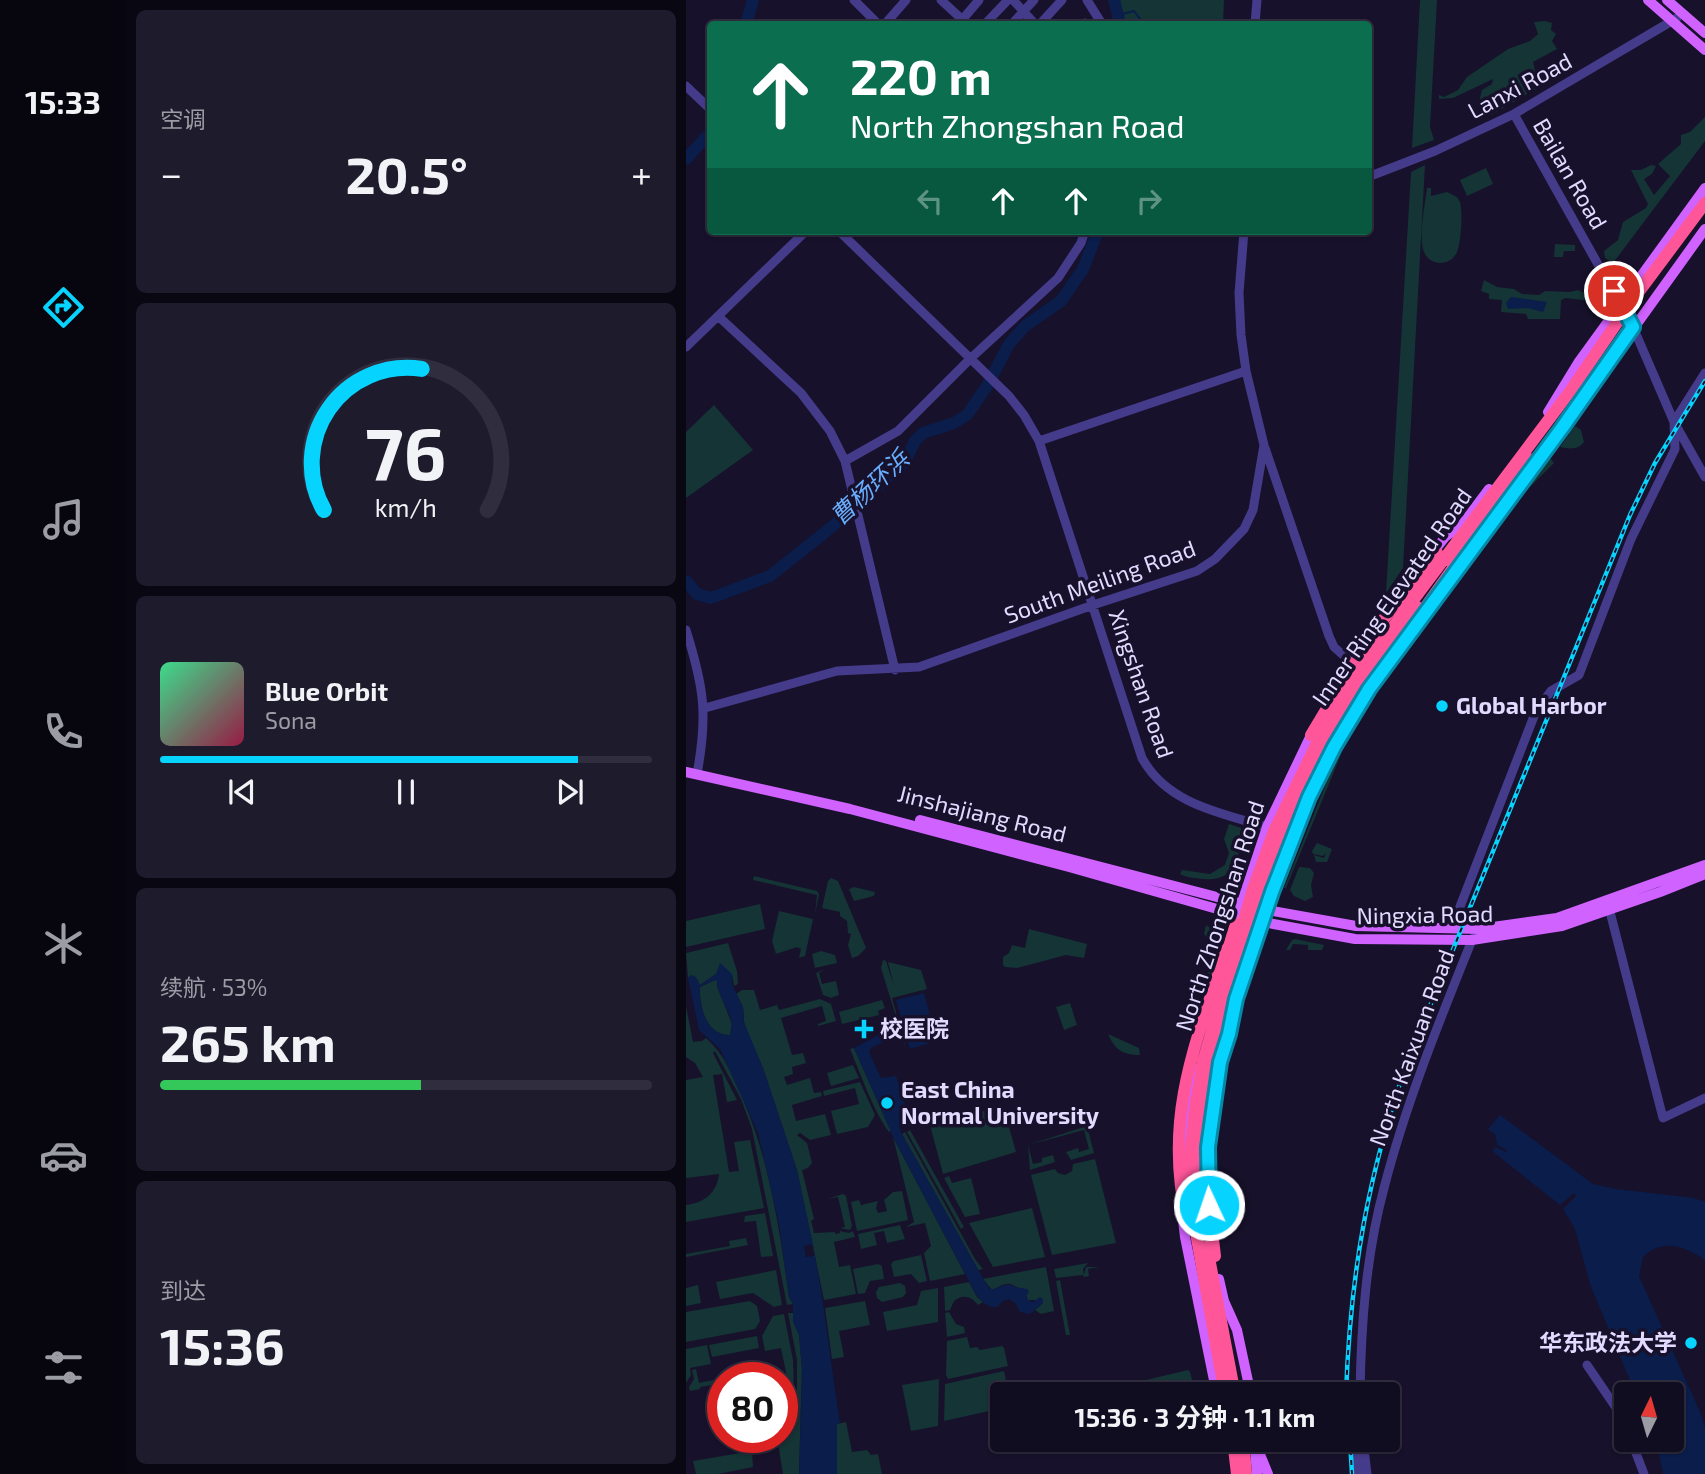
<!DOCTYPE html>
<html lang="zh">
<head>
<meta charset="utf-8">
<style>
	body { margin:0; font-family:"Exo 2","Noto Sans SC",sans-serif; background:#1e1b2d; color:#f1f3f6; height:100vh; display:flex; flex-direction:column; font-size:26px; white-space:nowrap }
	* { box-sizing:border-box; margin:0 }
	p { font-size:23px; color:#9c9ca5 }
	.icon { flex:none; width:38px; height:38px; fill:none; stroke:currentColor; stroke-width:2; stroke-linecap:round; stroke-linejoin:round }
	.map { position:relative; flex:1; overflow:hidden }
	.sheet { display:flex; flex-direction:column; gap:10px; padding:10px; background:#090712; width:560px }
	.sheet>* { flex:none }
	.guide { position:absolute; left:21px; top:21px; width:665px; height:214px; border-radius:7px; box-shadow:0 2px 5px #0004,0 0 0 2px #302d3e; background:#0b6e4f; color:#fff; overflow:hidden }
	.needle { width:46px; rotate:5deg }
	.controls { position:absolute; left:928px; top:1382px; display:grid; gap:14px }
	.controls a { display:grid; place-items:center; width:70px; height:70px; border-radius:7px; background:#110d20; box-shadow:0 2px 5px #0004,0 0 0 2px #302d3e; font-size:35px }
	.speed { position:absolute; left:21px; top:1362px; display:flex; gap:14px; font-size:35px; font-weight:700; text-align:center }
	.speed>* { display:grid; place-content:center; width:91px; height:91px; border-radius:50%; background:#110d20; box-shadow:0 2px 5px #0004,0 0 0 2px #302d3e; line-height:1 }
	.speed .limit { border:10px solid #d22; background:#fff; color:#111 }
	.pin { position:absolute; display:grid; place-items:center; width:60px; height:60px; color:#fff; margin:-30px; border:4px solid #fff; border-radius:50%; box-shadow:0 2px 7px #0007 }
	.me { position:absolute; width:77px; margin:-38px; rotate:357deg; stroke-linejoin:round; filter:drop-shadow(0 0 5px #0008) }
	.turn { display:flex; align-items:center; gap:24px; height:147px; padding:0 28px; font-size:32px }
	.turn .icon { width:91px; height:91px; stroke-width:2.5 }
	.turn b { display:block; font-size:49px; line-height:60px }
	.lanes { display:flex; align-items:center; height:66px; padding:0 28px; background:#0003; justify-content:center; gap:35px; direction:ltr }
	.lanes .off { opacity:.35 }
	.big { font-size:52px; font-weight:700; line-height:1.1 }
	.sheet .tile { flex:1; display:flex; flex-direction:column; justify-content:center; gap:10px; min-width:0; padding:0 24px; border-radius:10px; background:#1e1b2d }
	.sheet .dial { align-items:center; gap:0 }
	.dial svg { height:182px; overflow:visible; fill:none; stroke:#302d3e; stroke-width:7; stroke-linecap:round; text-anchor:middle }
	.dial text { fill:#f1f3f6; stroke:none }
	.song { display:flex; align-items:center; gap:21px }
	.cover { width:84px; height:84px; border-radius:10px; background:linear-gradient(135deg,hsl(150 70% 55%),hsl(340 70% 35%)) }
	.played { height:7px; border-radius:4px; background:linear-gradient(90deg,#07d3ff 85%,#302d3e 85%) }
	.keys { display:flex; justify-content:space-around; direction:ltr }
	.heat { display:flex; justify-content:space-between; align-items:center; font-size:38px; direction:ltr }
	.charge { height:10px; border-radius:5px; background:linear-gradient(90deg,#34c759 53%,#302d3e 0) }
	.trip { position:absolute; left:304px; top:1382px; width:410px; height:70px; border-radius:7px; background:#110d20; box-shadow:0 2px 5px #0004,0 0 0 2px #302d3e; font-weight:700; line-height:70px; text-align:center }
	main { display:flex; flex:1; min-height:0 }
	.tab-bar { display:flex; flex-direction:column; width:126px; justify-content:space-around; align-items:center; background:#07050d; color:#9c9ca5 }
	.tab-bar .icon { width:49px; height:49px }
	.tab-bar .active { color:#07d3ff }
	.tab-bar b { font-size:32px; color:#f1f3f6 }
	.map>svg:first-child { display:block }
	.green { fill:#143435 }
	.water { fill:#0a1d4b; fill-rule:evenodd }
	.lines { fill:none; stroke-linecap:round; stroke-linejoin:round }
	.stream { stroke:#0a1d4b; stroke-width:2 }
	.river { stroke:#0a1d4b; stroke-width:12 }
	.minor { stroke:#453b8b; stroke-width:9 }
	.major { stroke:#d062ff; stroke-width:10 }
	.highway { stroke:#ff569a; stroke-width:12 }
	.rail-casing { stroke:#07d3ff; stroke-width:4.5 }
	.rail { stroke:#17112b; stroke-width:2; stroke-dasharray:5; stroke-linecap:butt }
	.highway-bridge { stroke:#ff569a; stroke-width:12 }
	.route-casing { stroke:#0589a6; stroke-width:18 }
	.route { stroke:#07d3ff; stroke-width:12 }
	.poi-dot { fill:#07d3ff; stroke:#17112b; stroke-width:2.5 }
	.labels { text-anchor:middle; stroke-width:7; stroke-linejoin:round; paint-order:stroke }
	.street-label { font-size:23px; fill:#e2dbff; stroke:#17112b }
	.poi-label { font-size:23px; font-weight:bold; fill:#e2dbff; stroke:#17112b; text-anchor:start }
	.water-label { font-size:24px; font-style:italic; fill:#69aeff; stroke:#17112b }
</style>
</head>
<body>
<main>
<nav class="tab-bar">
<b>15:33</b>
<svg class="icon active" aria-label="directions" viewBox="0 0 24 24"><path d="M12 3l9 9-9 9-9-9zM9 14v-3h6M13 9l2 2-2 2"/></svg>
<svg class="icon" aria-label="music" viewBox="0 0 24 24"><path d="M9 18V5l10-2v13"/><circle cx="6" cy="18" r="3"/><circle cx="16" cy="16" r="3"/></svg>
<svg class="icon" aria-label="phone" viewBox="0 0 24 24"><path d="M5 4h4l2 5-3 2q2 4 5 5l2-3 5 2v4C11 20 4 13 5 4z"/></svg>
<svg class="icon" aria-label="climate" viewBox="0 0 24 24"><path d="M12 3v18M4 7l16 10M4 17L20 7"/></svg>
<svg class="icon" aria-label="car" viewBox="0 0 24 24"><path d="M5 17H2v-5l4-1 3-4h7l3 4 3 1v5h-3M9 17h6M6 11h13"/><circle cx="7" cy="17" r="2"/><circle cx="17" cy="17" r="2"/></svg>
<svg class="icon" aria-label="filters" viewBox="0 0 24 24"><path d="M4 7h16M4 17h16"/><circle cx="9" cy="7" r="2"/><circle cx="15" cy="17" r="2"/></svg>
</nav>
<section class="sheet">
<div class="tile"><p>空调</p>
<div class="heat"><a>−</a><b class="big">20.5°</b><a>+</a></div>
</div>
<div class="tile dial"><svg viewBox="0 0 100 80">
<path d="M14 69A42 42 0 1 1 86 69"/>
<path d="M14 69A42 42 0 0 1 57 7" stroke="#07d3ff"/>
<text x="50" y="56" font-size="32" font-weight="700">76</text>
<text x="50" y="72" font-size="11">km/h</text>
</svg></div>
<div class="tile">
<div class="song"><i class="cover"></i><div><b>Blue Orbit</b><p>Sona</p></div></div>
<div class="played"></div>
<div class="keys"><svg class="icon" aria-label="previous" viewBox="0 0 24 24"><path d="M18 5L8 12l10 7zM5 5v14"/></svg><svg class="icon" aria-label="pause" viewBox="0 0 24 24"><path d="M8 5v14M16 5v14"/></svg><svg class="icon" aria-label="next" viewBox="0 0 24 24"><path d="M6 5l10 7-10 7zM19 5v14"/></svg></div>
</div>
<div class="tile"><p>续航 · 53%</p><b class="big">265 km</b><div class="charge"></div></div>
<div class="tile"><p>到达</p><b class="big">15:36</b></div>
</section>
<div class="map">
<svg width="1019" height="1474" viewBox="0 0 1019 1474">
	<rect width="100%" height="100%" fill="#17112b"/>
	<path class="green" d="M431,0H538L537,24H437Z
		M734,0H751L744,127L748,140L726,148Z
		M859,21L866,23L865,30L870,34L866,41L871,49L847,62L851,79H854L857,85L803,116L794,98L796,90L806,84L807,79L767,98L753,99V95L758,97L772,90L781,77L822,49L844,41L852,34L848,22Z
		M1019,117V141L927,263L919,258L918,251L932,240L937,222L960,208L962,204L945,170H955L965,165L970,166L966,174L958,179L968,195L984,176L972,164L995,144V135L1004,132Z
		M739,165L717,568L700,593L725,172Z
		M800,168L807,184L781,196L774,180Z
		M741,188H745V196L761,192L771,197L774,202C777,212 775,243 771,252C764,268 741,266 737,249C733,234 739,204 741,188Z
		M869,244L889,245V251H878L877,257H868Z
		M798,280L811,287L828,289L836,294L853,295L859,291L884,292L892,290L905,296L907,299L904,301L880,298L875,300L874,319H842L840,314L815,312L816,300L803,299V294L795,291Z
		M28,405L67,450L0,498V432Z
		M889,426L895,430L898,442C892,450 884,449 874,447Z
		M864,458L868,463L839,492L774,580L772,578L848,476Z
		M683,700L686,702L659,745L600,888H598L656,744Z
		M543,824L555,828L559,834C550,859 550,882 517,879C509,878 501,878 494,874L496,870L524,874L539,865L543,853L538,839Z
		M631,843L646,849L641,862H630L628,855L638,858L640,853L637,856L627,854L626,851Z
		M613,867L624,868L628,873L625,885L627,897L619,901L608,896L604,890Z
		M68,876L131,891L133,894L129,914L131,895L67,880Z
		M145,878L152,881L180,948L172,956L166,958L162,945L165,934L162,933L161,921L154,916V912L136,908L142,881Z
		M168,887L189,892L188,896L168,901L163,889Z
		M74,904L79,929L0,947V921Z
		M93,911L127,919L119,956L113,958L115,949L111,947L90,954L86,941Z
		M520,925C544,938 529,967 523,987L518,985C523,968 531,949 518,934Z
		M343,929L401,944L398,958L380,955L331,968L319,967L317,965V957L323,953L326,945L339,948Z
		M606,940L609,939L638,945L636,950H622V945L607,944L604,950H600Z
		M42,943L51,971L52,984L48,986L46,974H30L14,985L5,975L2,978L0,953Z
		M135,951L149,955L151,963L129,968L126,954Z
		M197,960L200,961L208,986L202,962L235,970L241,989L206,998L221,1052L195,968Z
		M140,969L133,973L136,984L150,981L153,995L145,998L137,995L130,973Z
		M29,980L31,981V986L46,1024L44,1035C20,1036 13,1006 14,987Z
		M56,990H68L74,1010L91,1005L93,1010L134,999L145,1004L150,1021L132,1026V1024L140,1021L136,1006L95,1018L106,1055L117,1053L120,1063L106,1067L107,1074L98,1077L101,1085L124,1078L128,1093L135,1092L136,1096L106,1105L110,1121L139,1114L145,1135L124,1140L114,1133L111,1135L121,1143L126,1163L122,1168L116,1170L128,1219L125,1221L128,1233L149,1232V1234L154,1233V1231L163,1233L167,1231L169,1237L148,1242L153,1267L164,1265L170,1294L138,1300L111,1170L77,1068L61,1033L58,1022L57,1007L50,994Z
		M196,1000L199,1008L192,1011L193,1015L156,1024L153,1012Z
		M384,1003L391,1025L378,1030L370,1007Z
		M0,1006L7,1042L16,1041L20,1038C37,1054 41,1064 51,1086C82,1151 93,1225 103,1297L107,1304L101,1305L66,1129L55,1099L29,1051L27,1053L51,1100L41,1102L36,1074L27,1075L43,1172L53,1171L48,1142L64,1140L78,1208L0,1222V1205C18,1203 31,1193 33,1174L0,1178V1080L17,1077L9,1063L0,1057Z
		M422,1034L453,1048L454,1055C437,1055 429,1050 422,1034Z
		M168,1048L205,1131L203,1132C187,1110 175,1075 164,1049Z
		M167,1065L173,1078L145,1086L141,1073Z
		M174,1082L189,1115L182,1127L151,1134L145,1111L173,1104L169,1088L138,1096L137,1091Z
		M317,1106L330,1152L257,1174L244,1125Z
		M401,1126L408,1153L385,1160L380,1152L392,1148L393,1152L403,1149L398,1130L342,1145L347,1164L356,1162V1158L367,1155L369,1162L344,1170L342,1145Z
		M224,1130L278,1227L275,1229L221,1132Z
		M219,1132L289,1259L297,1269L292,1270L216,1134Z
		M207,1137L279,1274L244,1281L238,1253L245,1246L239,1223L220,1227L228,1222Z
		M409,1159L430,1243L366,1255L345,1175L369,1169L372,1173L379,1175L386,1171L387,1164Z
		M263,1176L266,1183L285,1178L294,1214L279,1217L258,1178Z
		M216,1191L222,1220L171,1231L165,1202L173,1200L175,1205L192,1201L190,1208L192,1213L201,1211L198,1200L207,1192Z
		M157,1194L160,1196L166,1226L164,1230L154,1228L159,1227L152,1197L141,1199Z
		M346,1208L359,1257L307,1267L283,1223Z
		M79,1213L87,1256L75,1257L70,1221L58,1222L59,1216Z
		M214,1225L219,1239L201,1243L198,1231L188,1233L191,1245L175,1249L172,1234Z
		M60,1238L62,1245L0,1257V1254L44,1246L43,1241Z
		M235,1255L241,1281L233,1283L225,1274L208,1277L205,1264L208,1261Z
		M402,1263L397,1269L398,1275L400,1267H413L402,1269L403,1276L398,1277L397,1275L370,1278L368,1269Z
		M192,1264L196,1266L198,1279L184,1281L179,1293L172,1294L167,1269Z
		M360,1267L368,1311L355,1314L349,1310L355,1305L351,1300H342L337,1288C331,1289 329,1285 324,1284C317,1283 312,1288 306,1290L297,1279Z
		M90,1270L96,1305L88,1307L67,1293L34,1299L30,1282Z
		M374,1280L384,1335H380L370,1281Z
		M283,1282L291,1297L297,1302L292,1305C285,1296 277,1294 268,1301L264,1310L259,1311L258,1287Z
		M214,1283L219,1286L220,1293L217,1297L196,1302L191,1298L190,1292L193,1287Z
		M12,1285L15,1303L0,1306V1288Z
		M252,1288V1322L201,1331L197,1312L231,1305L235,1291Z
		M64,1301L71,1306L74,1321L69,1329L0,1342V1312Z
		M179,1301L184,1325L153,1331L158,1357L146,1359L139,1308Z
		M263,1312L270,1324L278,1327L279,1333L261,1337L259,1313Z
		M102,1313H108L107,1321L113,1335L116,1369L113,1474H97L91,1437H96V1421L102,1420L111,1394V1360Z
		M98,1314L107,1360L108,1393L100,1415L97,1416L96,1409L101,1408L99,1399H96V1384L102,1382L95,1348L79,1351L76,1336L87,1316Z
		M71,1336L73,1348L26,1357L23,1345Z
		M281,1337L284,1348L291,1347L294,1350L316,1346L318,1348L322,1366L262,1379L260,1375L261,1341Z
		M21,1345L25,1364L4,1368L5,1375L0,1383V1349Z
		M10,1369L13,1383L37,1378V1383L14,1387V1389L4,1391L3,1387L8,1379L6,1370Z
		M502,1370L504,1372L510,1395H461L458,1383L460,1380Z
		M318,1371L323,1395H317V1408L258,1421L259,1384Z
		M253,1379L252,1426L225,1431L216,1385Z
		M160,1422L166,1452L181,1450L185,1455L192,1454L196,1474H151V1424Z
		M66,1451L67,1467L32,1474H10L7,1461Z"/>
	<path class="water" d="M825,297L861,302L857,312L842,308L822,309L820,303Z
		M34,963L46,974V984L57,1007L58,1022L77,1068L111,1170L128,1249L125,1244L118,1246L120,1257L128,1256V1250C139,1308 145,1365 154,1423L151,1424V1474H113L116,1369L113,1335L107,1321V1304L103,1297L93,1225L72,1133L34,1049L13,1030L2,978L5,975L10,977L14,985L30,974ZM28,980L31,981C31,1000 51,1015 44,1035C20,1036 13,1006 14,987Z
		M238,993L251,1041L224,1049L210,1000Z
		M196,1033L198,1042L186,1047L183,1052L195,1078L210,1076L223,1116L222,1122L213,1126L216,1134L302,1287L306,1290C329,1280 319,1287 341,1289L343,1291L340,1297L342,1300L347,1302L354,1297L357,1299V1303L344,1314L334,1312L330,1304L323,1299L317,1301L311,1307C298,1308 290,1296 285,1285L207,1137L168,1048Z
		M814,1115L907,1184L930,1189L1008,1198L1019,1202V1260C998,1246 977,1238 957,1257L953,1276L1014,1412L1019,1427V1474H977L971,1444L966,1445L964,1440H985V1395H950L904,1284L889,1229L877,1209L890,1196L888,1193L874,1205L806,1151L810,1147L820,1152L821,1150L811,1145L809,1134L802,1129Z"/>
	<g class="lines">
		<path class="stream" d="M433,15L448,11L458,24"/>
		<path class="river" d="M428,0L434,24
			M60,24L67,0
			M0,159L24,133
			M0,581L11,594L25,598L84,576L142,530L218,463L229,441L237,433L268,423L281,415L301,386L323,344L339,326L375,301L397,269L412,231"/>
		<path class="minor" d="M168,0L192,24
			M255,0L281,24
			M327,0L349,24
			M401,0L416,24
			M276,20L293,0
			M199,24L220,0
			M299,24L322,0
			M326,24L348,0
			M354,24L376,0
			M396,24L399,23
			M569,24L571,0
			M0,86L24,109
			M828,114L947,327L988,422L1019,477
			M682,177L749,151L828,114L991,18
			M153,231L323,396L338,415L353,441L456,758C481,804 535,813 581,827
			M32,316L115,393L144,431L159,461L209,670
			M0,347L120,231
			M353,441L560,371
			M579,448L643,636L648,647L665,662
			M159,461L212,431L285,358L372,278L395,243L399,231
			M0,630C18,687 22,715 11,774
			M19,708L151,671L233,667L407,605L511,571L529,559L558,529L567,510L578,445L560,371L555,335L553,293L558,231
			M922,904L977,1118L1019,1098
			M901,1365L935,1415L940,1426
			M674,1395C675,1325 680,1255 698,1188C720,1103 753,1022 786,940L793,929L770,917L850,711L865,691L893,675L945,539L989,449L988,422L1019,373
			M670,1440L672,1474
			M677,1440L681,1474
			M945,1440L958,1474"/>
		<path class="major" d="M962,0L1019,50
			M981,0L1019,33
			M862,412L892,363L1019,188
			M773,529L803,489
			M744,556L760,536L775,526
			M773,566L876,428L1019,229
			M705,660L738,613
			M0,772L164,809L383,867L577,922L669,939L786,940L876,926L974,892L1019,874
			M234,820L581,910L670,926L793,929L871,918L1019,865
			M554,908L581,827L628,729
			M553,992L605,838L644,756
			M495,1130L502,1115L508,1068
			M499,1161L501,1125
			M496,1212L499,1237L531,1395
			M533,1279L538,1301L551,1330L565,1395
			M568,1440L582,1474
			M569,1449L571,1474"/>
		<path class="highway" d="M625,735L655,685
			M641,761L664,722
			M543,946L550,924
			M534,1062L543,1034L550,999
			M547,1440L551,1474
			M557,1440L560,1474"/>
		<g class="rail-casing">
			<path id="rail" d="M660,1395C664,1275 682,1173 722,1060L944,515L969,463L1019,381
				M664,1440L666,1474"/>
		</g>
		<use href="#rail" class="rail"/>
		<path class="highway-bridge" d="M765,562L843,459
			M731,619L775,557
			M655,685L692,626L751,553
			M664,722L709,652
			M524,1131L530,1090
			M524,1215L529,1256
			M501,1220C477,1119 509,1043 541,949
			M518,1229C508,1138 523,1076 548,988C562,937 576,885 596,836C629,753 680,680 731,607
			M521,1247L549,1395
			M539,1395L510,1233L505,1195V1149L509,1108L517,1062L567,889L588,831L633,739L677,667L885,390L943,305L1019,203"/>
	</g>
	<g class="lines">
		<g class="route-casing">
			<path id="route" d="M523,1205L522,1147L534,1062L543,1034L550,999L586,892L623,797L648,747L683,689L876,428L947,327L928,291"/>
		</g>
		<use href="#route" class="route"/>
	</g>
	<g class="poi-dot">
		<circle cx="756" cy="706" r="7"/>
		<path d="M174.5 1018.5h7v7h7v7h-7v7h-7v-7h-7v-7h7z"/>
		<circle cx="201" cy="1103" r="7"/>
		<circle cx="1005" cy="1343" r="7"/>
	</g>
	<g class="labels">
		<g class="street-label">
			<text transform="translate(834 86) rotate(-28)" y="8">Lanxi Road</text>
			<text transform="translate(884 174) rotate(60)" y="8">Bailan Road</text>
			<text transform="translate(414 582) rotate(-20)" y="8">South Meiling Road</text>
			<text transform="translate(706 597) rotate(-55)" y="8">Inner Ring Elevated Road</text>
			<text transform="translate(455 684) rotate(71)" y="8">Xingshan Road</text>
			<text transform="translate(296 814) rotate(14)" y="8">Jinshajiang Road</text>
			<text transform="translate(739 915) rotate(-1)" y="8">Ningxia Road</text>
			<text transform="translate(534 916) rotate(-72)" y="8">North Zhongshan Road</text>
			<text transform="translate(726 1048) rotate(-70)" y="8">North Kaixuan Road</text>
		</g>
		<g class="poi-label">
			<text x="770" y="714">Global Harbor</text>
			<text x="194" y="1037">校医院</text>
			<text x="215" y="1098">East China<tspan x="215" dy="26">Normal University</tspan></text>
			<text x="991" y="1351" text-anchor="end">华东政法大学</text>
		</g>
		<g class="water-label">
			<text transform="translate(184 488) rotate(-43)" y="8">曹杨环浜</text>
		</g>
	</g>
</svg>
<div class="controls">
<a><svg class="needle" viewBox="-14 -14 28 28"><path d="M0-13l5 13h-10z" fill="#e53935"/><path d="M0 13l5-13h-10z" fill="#9c9ca5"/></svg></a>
</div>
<div class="speed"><div class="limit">80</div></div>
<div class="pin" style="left:928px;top:291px;background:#d93025"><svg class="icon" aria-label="arrive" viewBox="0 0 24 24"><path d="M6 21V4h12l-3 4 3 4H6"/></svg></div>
<svg class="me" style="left:523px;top:1205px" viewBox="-20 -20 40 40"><circle r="17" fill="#07d3ff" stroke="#fff" stroke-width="3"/><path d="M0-11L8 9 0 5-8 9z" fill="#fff"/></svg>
<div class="trip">15:36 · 3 分钟 · 1.1 km</div>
<div class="guide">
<div class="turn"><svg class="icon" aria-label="ahead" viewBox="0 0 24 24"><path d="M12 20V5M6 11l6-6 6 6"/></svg><div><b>220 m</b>North Zhongshan Road</div></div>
<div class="lanes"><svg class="icon off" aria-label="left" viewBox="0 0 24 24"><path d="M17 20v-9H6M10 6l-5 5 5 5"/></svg><svg class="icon" aria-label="ahead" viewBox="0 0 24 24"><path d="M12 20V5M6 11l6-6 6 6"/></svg><svg class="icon" aria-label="ahead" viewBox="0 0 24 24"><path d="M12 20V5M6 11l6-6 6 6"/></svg><svg class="icon off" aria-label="right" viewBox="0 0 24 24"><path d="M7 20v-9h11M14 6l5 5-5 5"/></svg></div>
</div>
</div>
</main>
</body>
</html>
